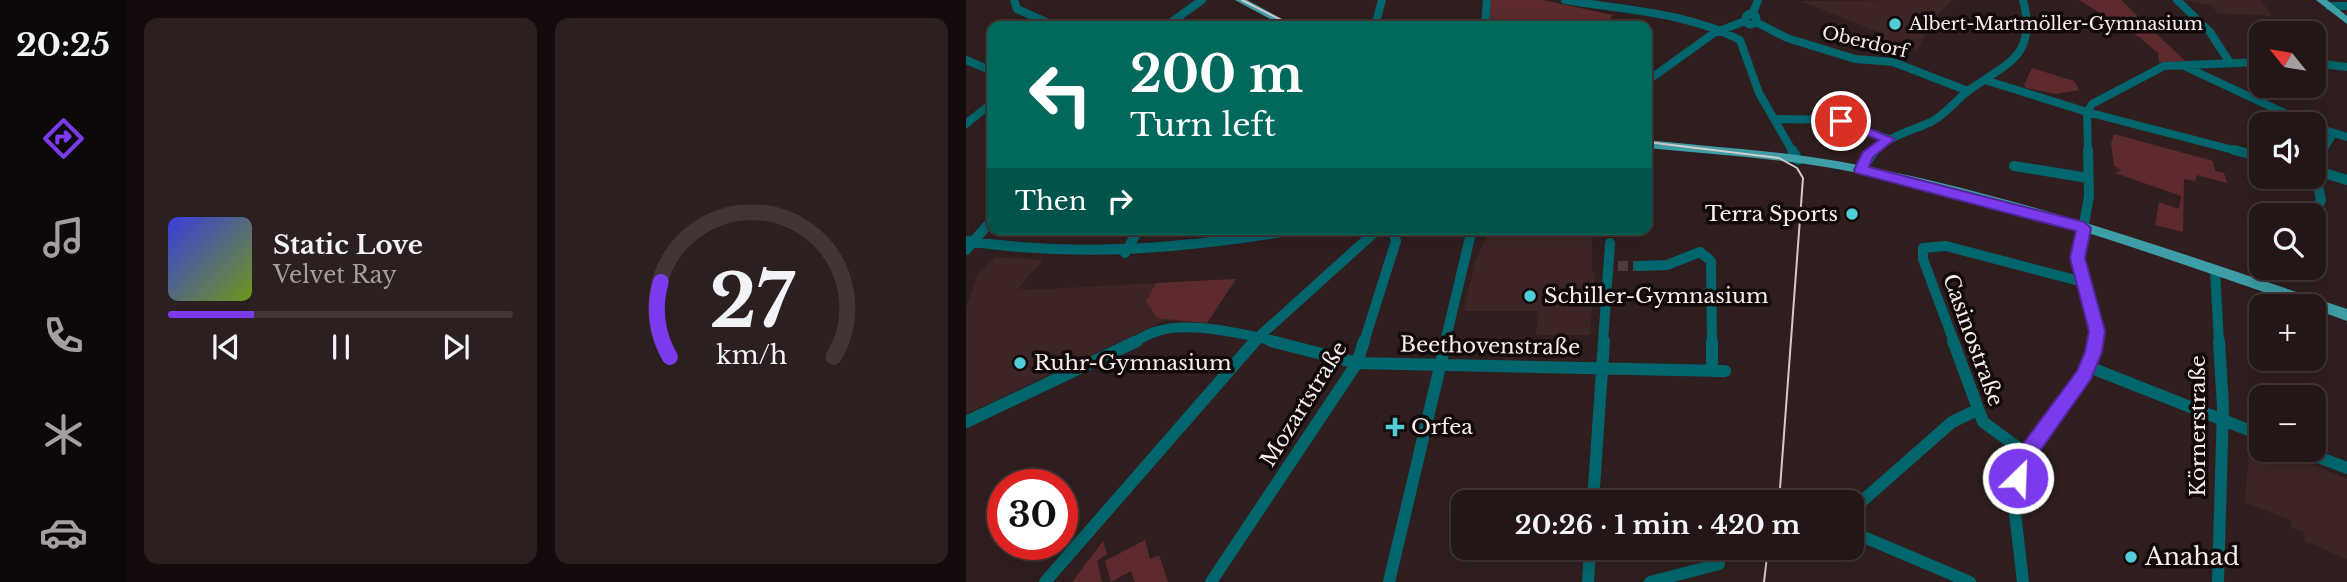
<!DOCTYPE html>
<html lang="en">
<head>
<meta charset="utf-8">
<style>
	body { margin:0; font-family:"Libre Baskerville",serif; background:#2c1f1f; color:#f1f3f6; height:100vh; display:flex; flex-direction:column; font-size:26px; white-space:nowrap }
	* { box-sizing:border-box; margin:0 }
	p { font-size:23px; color:#a39fa1 }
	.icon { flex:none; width:38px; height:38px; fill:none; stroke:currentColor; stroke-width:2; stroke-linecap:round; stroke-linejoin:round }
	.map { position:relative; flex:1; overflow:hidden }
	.drawer { display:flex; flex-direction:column; gap:18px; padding:18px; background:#140c0c; width:840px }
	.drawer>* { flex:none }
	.guide { position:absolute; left:21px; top:21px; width:665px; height:214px; border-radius:14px; box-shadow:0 4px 18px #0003,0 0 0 2px #413535; background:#00695c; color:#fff; overflow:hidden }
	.needle { width:46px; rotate:300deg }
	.controls { position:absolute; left:1283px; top:21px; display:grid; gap:14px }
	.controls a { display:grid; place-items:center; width:77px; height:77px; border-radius:14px; background:#241616; box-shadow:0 4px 18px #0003,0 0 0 2px #413535; font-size:35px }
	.speed { position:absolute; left:21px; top:469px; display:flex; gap:14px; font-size:35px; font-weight:700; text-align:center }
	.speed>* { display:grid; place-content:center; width:91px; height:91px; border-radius:50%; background:#241616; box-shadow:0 4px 18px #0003,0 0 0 2px #413535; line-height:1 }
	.speed .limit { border:10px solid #d22; background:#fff; color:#111 }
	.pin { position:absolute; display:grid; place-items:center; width:60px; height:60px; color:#fff; margin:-30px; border:4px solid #fff; border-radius:50%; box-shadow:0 2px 7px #0007 }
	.me { position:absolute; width:77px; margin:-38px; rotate:24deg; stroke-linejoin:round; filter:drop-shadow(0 0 5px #0008) }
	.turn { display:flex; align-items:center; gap:24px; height:147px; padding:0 28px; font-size:32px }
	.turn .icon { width:91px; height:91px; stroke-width:2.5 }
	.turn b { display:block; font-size:49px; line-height:60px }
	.then { display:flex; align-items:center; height:66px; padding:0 28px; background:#0003; gap:14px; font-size:26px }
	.drawer .card { flex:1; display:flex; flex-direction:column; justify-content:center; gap:10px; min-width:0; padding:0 24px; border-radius:14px; background:#2c1f1f }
	.drawer .dial { align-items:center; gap:0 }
	.dial svg { height:182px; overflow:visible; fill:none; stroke:#413535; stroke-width:7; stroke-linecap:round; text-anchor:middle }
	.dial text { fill:#f1f3f6; stroke:none }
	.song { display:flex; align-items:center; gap:21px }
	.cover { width:84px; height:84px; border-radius:10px; background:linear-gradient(135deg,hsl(240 70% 55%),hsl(80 70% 35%)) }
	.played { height:7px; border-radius:4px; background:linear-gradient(90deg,#7c3aed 25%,#413535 25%) }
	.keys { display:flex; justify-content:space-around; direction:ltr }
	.drawer .tiles { flex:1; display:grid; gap:18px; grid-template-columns:repeat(2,1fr) }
	.trip { position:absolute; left:485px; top:490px; width:413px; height:70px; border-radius:14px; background:#241616; box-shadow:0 4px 18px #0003,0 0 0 2px #413535; font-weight:700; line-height:70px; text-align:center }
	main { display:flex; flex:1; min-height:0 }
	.tabs { display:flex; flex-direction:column; width:126px; justify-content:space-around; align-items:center; background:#0e0909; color:#a39fa1 }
	.tabs .icon { width:49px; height:49px }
	.tabs .current { color:#7c3aed }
	.tabs b { font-size:32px; color:#f1f3f6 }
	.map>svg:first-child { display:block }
	.built { fill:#3e2525 }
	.green { fill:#5d2b2d }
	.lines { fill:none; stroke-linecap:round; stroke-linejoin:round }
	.minor-tunnel { stroke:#4e3d3d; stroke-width:10; stroke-dasharray:10 5; stroke-linecap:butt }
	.minor-far2 { stroke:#01666d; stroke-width:8 }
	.minor-far1 { stroke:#01666d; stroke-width:10 }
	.minor { stroke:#01666d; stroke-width:12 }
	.major { fill:#3e9ea7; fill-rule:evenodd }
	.tram { stroke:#d6c9c9; stroke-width:2 }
	.route { fill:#7c3aed; stroke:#51269a; stroke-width:2 }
	.poi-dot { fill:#52ccd6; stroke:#120a0a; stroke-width:2.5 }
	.labels { text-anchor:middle; stroke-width:7; stroke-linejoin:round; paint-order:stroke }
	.far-poi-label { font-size:18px; fill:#f9ecec; stroke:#120a0a; text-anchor:start }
	.far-street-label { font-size:18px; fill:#f9ecec; stroke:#120a0a }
	.poi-label { font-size:21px; fill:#f9ecec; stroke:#120a0a; text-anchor:start }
	.street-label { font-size:21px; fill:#f9ecec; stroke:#120a0a }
	.near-poi-label { font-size:24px; fill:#f9ecec; stroke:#120a0a; text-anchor:start }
</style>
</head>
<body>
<main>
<nav class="tabs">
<b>20:25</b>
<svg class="icon current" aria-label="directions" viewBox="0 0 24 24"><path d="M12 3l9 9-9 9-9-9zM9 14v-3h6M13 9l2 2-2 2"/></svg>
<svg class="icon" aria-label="music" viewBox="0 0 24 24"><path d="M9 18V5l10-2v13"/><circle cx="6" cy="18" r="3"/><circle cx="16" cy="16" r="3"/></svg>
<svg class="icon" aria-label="phone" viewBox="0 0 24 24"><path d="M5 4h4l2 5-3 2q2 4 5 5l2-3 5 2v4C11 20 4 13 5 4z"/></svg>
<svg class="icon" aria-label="climate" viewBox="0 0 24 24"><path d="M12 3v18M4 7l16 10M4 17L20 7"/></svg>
<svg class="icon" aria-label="car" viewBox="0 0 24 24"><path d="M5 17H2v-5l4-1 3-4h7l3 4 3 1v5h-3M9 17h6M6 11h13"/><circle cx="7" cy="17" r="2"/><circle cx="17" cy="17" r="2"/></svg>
</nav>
<section class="drawer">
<div class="tiles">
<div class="card">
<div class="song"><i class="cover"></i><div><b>Static Love</b><p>Velvet Ray</p></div></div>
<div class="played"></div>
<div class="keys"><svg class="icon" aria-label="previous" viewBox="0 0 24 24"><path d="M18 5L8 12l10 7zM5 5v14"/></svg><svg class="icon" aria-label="pause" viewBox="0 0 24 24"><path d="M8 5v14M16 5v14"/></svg><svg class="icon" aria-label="next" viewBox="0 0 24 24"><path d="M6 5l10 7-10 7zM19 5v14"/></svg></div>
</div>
<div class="card dial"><svg viewBox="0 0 100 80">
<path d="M14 69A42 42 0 1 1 86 69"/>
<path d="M14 69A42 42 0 0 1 10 36" stroke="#7c3aed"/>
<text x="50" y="56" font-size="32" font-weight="700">27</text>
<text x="50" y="72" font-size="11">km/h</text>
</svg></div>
</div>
</section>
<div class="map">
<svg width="1381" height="582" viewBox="0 0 1381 582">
	<rect width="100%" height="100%" fill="#301e1e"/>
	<path class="built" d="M987,0L968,18L951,50L933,43L931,46L913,42L918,34L835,1Z
		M1215,0H1295L1306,16L1251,13L1246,5Z
		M521,235H626V272L629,273L624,335H570L573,311H498L509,262Z
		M29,257L77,260L52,288L60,290L270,279L241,323L200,320L0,414V308L11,276Z
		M1284,440L1295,445V450H1308L1381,479V559L1339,541V533L1325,527V520L1279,502Z"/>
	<path class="green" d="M525,0H577L647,15L642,22L645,26H523Z
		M1113,0H1155L1219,61L1193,62L1192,53L1173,37Z
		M1066,68L1108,81L1113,90L1090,94L1060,88L1058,85Z
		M1148,134L1247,161L1249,171L1258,173L1261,183L1231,175L1229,181L1218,179L1217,232L1189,225L1193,202L1213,209L1215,196L1149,173L1155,170L1148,166L1145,143Z
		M270,279L241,323L191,318L180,301L190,283Z
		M179,540L184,559L193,555L202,582H169L165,571L145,582L139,561Z
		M137,541L141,554L131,561L136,582H106Z"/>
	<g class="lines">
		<path class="minor-tunnel" d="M652,266H672"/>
		<path class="minor-far2" d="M48,0L51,9L89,26
			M599,0C657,10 721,12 774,40L793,93L827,152
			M1211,0L1244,32L1264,63
			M1363,6H1381
			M779.5 19a5.5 5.5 0 1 1 11 0a5.5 5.5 0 1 1-11 0Z
			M786,15L792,0
			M790,22L821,38L889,59L927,62L1002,91
			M200,26L236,0
			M409,26L416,0
			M519,26L521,0
			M0,60L26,71
			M1348,63L1381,67
			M1218,66L1342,124
			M681,81L748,33L779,21
			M1022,81L1121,112L1275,152
			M1121,112L1126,104L1198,66L1295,62
			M1121,112L1122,152
			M810,119L868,120L923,139
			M0,124L26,103
			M1348,127L1381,137
			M907,152C923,136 945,131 965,122C980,114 989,101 1002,91C1041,63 1072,56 1057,0
			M1356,152L1366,135"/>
		<path class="minor-far1" d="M826,150L832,160
			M1122,150L1123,196L1112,258L1131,331L1128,342
			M1268,150L1295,157
			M1348,165L1357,150
			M1048,166L1122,178
			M1348,166L1355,200L1350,210
			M895,170L909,150
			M1348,170L1381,180
			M506,229L575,230
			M0,241C117,258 220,248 336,229
			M0,250L26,220
			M159,253L173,229
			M672,266L701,265L734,252L745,261L746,342
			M1249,270L1253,342
			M167,342C175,339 183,333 192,331C223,321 280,334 311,342
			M287,342L410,231
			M398,342L430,241L427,232
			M479,342L506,229
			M637,342L644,243
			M988,342L957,259V248L980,246L1117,282"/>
		<path class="minor" d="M305,341L391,363L759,371
			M746,341V371
			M987,341L1017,422L1061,454
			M1123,367L1295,435
			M0,422L171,341
			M1333,450L1381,468
			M627,502L638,341
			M886,510L986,422L1011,410
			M886,532L1004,582
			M79,582L289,341
			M245,582L391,363L398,341
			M423,582L480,341
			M622,582L624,548
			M684,582L753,564
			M1057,582L1049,513L1055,464L1119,374L1128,341
			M1252,582L1257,407L1253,341"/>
		<path class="major" d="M269,0H281L329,26H317Z
			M1350,0H1361L1381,16V24Z
			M681,140C744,147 808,150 871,161C1045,192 1214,253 1381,309V321L1348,309V306H1339C1186,254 1031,197 871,169C808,158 744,154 681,148Z"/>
		<path class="tram" d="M276,0L327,26
			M681,142L813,158L831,168L837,178L813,502
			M798,582L802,548"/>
	</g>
	<path class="route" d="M875,117L929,139L907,157L903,167L1118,222L1125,228L1119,258L1139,331L1136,352L1125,379L1069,458L1059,484L1052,487L1045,484L1042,478L1054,448L1111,371L1119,352L1123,331L1104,258L1110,231L890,173L888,170L897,152L913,140L871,123L869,121Z"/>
	<g class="poi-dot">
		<circle cx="929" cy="24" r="7"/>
		<circle cx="886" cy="214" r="7"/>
		<circle cx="564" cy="296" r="7"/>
		<circle cx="54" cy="363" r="7"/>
		<path d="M425.5 416.5h7v7h7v7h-7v7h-7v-7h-7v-7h7z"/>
		<circle cx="1165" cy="557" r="7"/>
	</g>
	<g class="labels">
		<g class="far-poi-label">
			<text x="943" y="30">Albert-Martmöller-Gymnasium</text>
		</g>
		<g class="far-street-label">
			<text transform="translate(899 42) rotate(13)" y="6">Oberdorf</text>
		</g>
		<g class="poi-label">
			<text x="872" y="221" text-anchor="end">Terra Sports</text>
			<text x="578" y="303">Schiller-Gymnasium</text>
			<text x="68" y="370">Ruhr-Gymnasium</text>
			<text x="445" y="434">Orfea</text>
		</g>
		<g class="street-label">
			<text transform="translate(1007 340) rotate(70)" y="7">Casinostraße</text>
			<text transform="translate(524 346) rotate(1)" y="7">Beethovenstraße</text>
			<text transform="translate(338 404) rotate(-58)" y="7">Mozartstraße</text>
			<text transform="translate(1232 426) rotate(-90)" y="7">Körnerstraße</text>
		</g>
		<g class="near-poi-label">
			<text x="1179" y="565">Anahad</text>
		</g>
	</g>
</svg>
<div class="controls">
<a><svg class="needle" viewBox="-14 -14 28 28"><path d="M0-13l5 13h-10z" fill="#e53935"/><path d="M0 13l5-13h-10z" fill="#a39fa1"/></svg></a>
<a><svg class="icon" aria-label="sound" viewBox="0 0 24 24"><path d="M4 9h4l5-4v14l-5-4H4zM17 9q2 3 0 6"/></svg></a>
<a><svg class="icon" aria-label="search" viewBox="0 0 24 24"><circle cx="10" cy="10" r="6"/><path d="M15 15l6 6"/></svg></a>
<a>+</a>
<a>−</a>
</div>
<div class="speed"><div class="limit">30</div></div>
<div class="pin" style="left:875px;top:121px;background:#d93025"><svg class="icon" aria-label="arrive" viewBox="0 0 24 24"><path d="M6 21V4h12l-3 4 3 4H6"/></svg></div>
<svg class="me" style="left:1052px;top:478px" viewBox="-20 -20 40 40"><circle r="17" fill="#7c3aed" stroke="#fff" stroke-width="3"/><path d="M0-11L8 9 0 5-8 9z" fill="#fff"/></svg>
<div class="trip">20:26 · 1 min · 420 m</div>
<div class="guide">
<div class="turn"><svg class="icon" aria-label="left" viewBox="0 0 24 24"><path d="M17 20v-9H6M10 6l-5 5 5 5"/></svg><div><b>200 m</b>Turn left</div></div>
<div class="then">Then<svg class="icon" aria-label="right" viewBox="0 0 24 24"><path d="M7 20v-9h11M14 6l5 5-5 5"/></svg></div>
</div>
</div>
</main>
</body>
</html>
